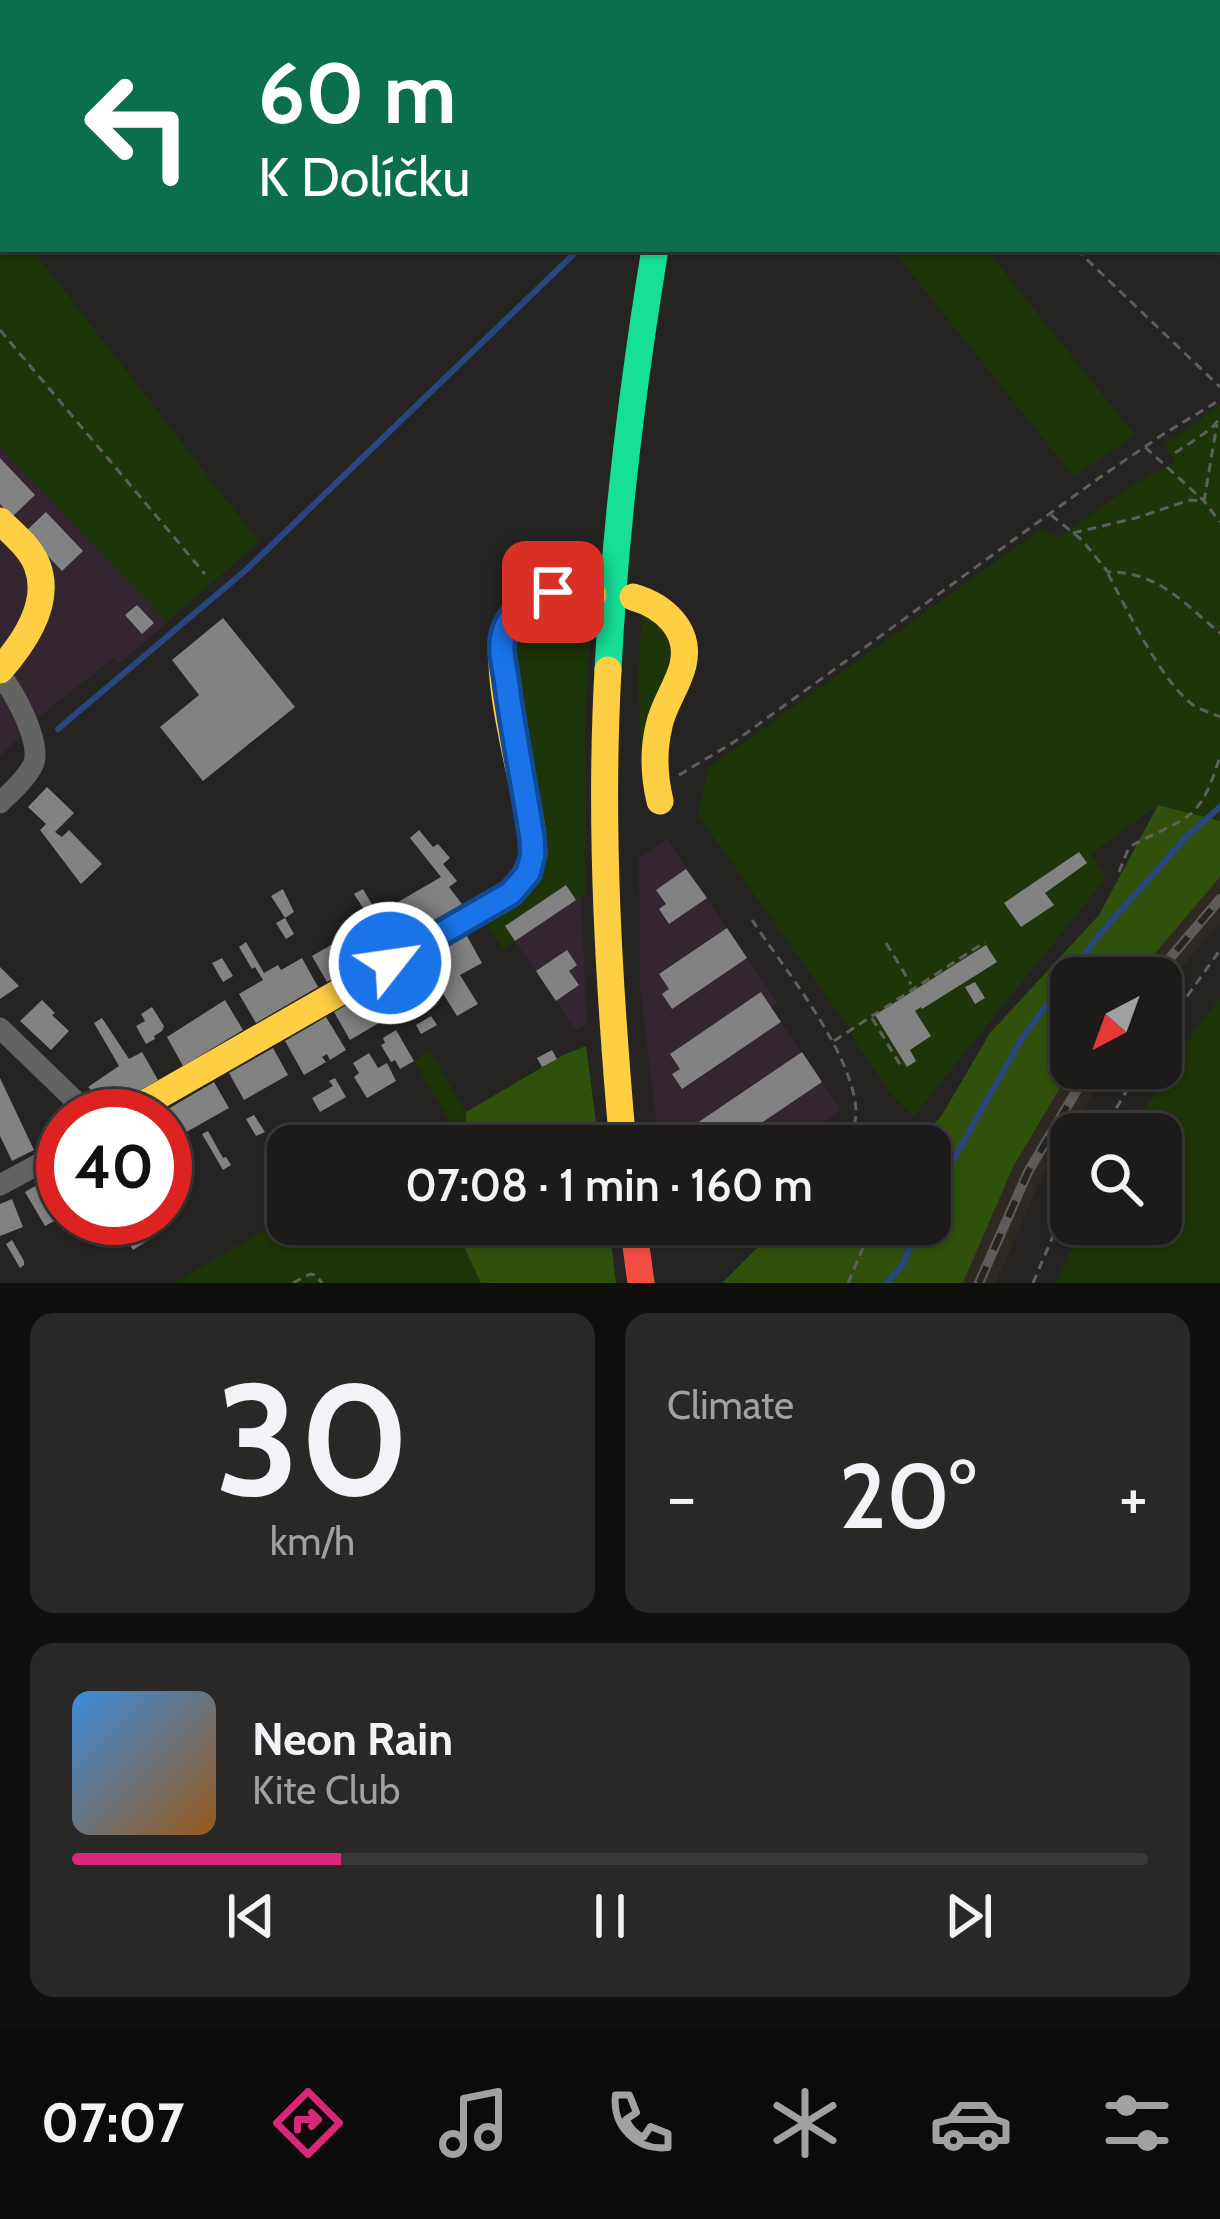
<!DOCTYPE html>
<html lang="en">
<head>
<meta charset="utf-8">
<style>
	body { margin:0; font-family:Cabin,sans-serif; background:#292827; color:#f1f3f6; height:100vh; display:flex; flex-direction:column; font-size:45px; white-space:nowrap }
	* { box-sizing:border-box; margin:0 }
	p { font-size:39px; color:#a0a1a2 }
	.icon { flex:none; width:66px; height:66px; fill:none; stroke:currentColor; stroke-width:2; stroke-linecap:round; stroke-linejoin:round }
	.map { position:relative; height:1283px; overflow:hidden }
	.sheet { display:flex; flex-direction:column; gap:30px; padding:30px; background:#0f0f0e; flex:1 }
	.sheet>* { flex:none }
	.top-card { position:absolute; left:0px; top:0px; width:1221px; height:252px; box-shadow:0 3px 9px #0004,0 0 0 3px #3a3939; background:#0b6e4f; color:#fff; overflow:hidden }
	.needle { width:78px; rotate:221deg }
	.fabs { position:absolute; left:1050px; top:957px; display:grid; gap:24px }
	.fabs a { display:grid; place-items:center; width:132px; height:132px; border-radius:24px; background:#1c1b1a; box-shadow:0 3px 9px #0004,0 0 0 3px #3a3939; font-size:60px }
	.speed { position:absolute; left:36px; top:1089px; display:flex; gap:24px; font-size:60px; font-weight:700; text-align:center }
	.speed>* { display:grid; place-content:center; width:156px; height:156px; border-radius:50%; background:#1c1b1a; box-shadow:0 3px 9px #0004,0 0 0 3px #3a3939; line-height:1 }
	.speed .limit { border:18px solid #d22; background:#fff; color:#111 }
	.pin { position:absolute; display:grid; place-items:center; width:102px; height:102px; color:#fff; margin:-51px; border-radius:24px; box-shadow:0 6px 18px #0006 }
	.me { position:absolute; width:132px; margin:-66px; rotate:60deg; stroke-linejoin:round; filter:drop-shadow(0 0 9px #0008) }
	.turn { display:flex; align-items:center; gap:42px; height:252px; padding:0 60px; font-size:54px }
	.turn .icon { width:156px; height:156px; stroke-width:2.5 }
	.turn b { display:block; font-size:84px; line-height:102px }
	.big { font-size:90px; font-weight:600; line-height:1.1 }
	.sheet .widget { flex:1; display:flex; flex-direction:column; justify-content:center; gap:18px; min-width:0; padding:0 42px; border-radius:24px; background:#292827 }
	.sheet .dial { align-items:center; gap:0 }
	.dial b { font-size:156px; line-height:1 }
	.song { display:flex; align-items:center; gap:36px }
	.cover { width:144px; height:144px; border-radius:18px; background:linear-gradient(135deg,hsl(210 70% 55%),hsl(30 70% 35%)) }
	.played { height:12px; border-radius:6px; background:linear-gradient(90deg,#db2777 25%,#3a3939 25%) }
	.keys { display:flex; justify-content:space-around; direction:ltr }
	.heat { display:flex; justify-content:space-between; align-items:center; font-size:66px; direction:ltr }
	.sheet .tiles { flex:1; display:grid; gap:30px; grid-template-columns:1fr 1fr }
	.widget:last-child { grid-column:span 2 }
	.trip { position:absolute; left:267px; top:1125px; width:684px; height:120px; border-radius:24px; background:#1c1b1a; box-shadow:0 3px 9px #0004,0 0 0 3px #3a3939; font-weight:600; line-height:120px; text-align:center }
	.tab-bar { display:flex; height:192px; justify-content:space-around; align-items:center; background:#0b0b0a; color:#a0a1a2 }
	.tab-bar .icon { width:84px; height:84px }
	.tab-bar .active { color:#db2777 }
	.tab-bar b { font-size:54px; color:#f1f3f6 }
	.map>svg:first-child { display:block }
	.built { fill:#2f2923 }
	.industrial { fill:#332630 }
	.green { fill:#1e3409 }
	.forest { fill:#2f510c }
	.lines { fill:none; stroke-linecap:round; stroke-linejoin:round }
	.stream { stroke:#294680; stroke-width:6 }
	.building { fill:#838283 }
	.path { stroke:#5f5e5d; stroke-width:3; stroke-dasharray:9 6; stroke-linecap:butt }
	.street { stroke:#636362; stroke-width:21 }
	.fast { stroke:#16e098; stroke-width:27 }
	.slow { stroke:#ffcf43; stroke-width:27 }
	.jam { stroke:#f24e42; stroke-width:27 }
	.rail-casing { stroke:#5d5c5b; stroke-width:10 }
	.rail { stroke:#262422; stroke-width:6; stroke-dasharray:18; stroke-linecap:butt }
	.route-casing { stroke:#114b97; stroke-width:30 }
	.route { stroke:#1a73e8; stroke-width:21 }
</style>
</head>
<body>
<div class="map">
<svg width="1220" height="1283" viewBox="0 0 1220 1283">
	<rect width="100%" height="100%" fill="#252423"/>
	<path class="built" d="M1220,877V922L1161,992V978H1134Z
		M1072,1068H1108L1041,1179L996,1283H963L1014,1165Z"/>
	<path class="industrial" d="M0,447L167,622L119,664L114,658L40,716L0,756Z
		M667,839L777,1002L771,1008L841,1110L798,1142L800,1146H659L640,986L639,858Z
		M580,875L587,1023L576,1031L505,926Z
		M668,1224H709L671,1251Z"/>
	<path class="green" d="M0,208L3,212V249H32L259,542L167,622L0,447Z
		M892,249H986L1135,435L1074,477Z
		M1220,405V821L1158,805L1091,854L1106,878L914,1116L891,1094L853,1039L851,1031L698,815L708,768L1041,529L1058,538L1128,488L1175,462L1164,444L1203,419L1202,416Z
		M546,605L592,607L585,726L586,893L576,900L566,886L506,926L515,941L504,950L487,925L488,921L524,895L515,664L518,629Z
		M642,611L663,625L673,658L641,753L638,681Z
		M1220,998V1283H1056L1083,1224H1161V1134H1129L1197,1027Z
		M430,1051L466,1112V1146H409L450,1122L414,1061Z
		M288,1216V1224H453L481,1283H174Z"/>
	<path class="forest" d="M1158,805L1220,821V877L1134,978H1071L1072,1068L1014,1165L963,1283H722L762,1243L797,1224H930V1146H914L942,1115L990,1033L1099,915Z
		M586,1046L599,1146H466V1112L563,1055Z
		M453,1224H609L616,1283H481Z"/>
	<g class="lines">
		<path class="stream" d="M812,3L815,0
			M58,729L247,569L579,249
			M930,1201L1022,1038L1099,935L1188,835L1220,807
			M887,1283L903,1264L920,1224"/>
	</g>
	<path class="building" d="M0,458L35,495L12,517L0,504Z
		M46,512L83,551L62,571L25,532Z
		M137,605L154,623L142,634L125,615Z
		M223,618L295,707L203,781L160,727L199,695L172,660Z
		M47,787L74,813L55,832L62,837L69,830L102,864L81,884L40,830L46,824L28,807Z
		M419,830L433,847L438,844L450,858L443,864L457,881L449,887L462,904L394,943L380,919L401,907L398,902L441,877L410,838Z
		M1079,852L1087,863L1045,893L1054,905L1021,927L1004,903Z
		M686,869L707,898L669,924L659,909L666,904L656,890Z
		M566,885L576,900L515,941L505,926Z
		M283,889L294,912L285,918L271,896Z
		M363,889L373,906L365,911L354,894Z
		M285,918L294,934L286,939L276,923Z
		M367,924L382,950L327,982L312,956Z
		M727,928L747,958L672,1009L662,994L669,989L659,974Z
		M467,936L482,963L460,975L478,1004L457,1016L439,987L427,994L431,1000L419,1006L416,1000L404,1007L389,981Z
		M246,942L264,973L278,965L281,970L302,958L318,987L256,1023L239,994L263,980L255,967L252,969L239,947Z
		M986,945L997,962L922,1009L921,1007L915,1011L931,1036L910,1050L916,1061L907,1067L875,1015Z
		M567,950L577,965L569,971L579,985L556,1001L536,971Z
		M222,958L233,976L223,982L212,963Z
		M0,967L19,986L0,999Z
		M975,982L985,998L975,1004L965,987Z
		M373,990L389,1017L350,1040L334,1012Z
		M761,992L781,1022L682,1089L672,1074L680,1069L670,1054Z
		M42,1000L55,1013L52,1015L69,1031L51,1050L20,1021Z
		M225,1000L243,1030L183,1066L167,1037Z
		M152,1007L164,1026L162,1031L154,1036L155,1039L146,1044L136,1026L145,1021L141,1014Z
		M431,1016L437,1025L421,1034L416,1025Z
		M326,1017L346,1050L330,1060L327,1054L322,1057L326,1062L304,1075L285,1041Z
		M102,1018L129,1059L142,1052L158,1080L110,1108L88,1087L119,1066L94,1023Z
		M396,1030L414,1061L400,1069L395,1060L391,1062L381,1045L385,1043L383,1038Z
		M273,1048L288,1075L244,1100L229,1073Z
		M552,1050L557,1059L542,1067L537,1058Z
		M802,1052L822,1082L727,1146H689L681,1134Z
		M369,1053L378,1068L387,1063L396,1081L367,1098L354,1077L359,1073L353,1063Z
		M0,1078L34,1150L12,1161L0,1136Z
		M335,1078L346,1097L320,1112L312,1098L333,1086L329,1081Z
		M214,1082L229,1108L165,1144V1116H156Z
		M254,1115L265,1132L256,1136L246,1119Z
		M208,1131L223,1158L226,1157L231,1165L223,1170L202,1134Z
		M63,1170V1206L54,1211L58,1219L45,1226L25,1192Z
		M12,1199L23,1227L0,1236V1204Z
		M139,1218H158L164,1230L133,1250L120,1229Z
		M12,1240L24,1261V1265L20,1268L6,1244Z"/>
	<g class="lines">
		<path class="path" d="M1076,249L1220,387
			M0,330L205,574
			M1145,447L1204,501L1220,522
			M1175,453L1211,429L1220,418
			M1051,515L1082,540L1108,572C1159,572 1182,602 1220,633
			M1073,533L1136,518L1190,500L1204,501L1217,424
			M1108,574C1128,611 1161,681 1193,705C1201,710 1211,713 1220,717
			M679,775L734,742L1099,478L1162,435L1220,400
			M1119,872L1129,847C1188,815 1199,825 1220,756
			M752,920C785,970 852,1051 856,1110C857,1122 850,1134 849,1146
			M886,943L911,984
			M872,1018L902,1068
			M1161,1033L1220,950
			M834,1041L985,942
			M1101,1134L1140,1068
			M293,1283L310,1274L316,1275L322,1283
			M848,1283L873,1224
			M1033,1283L1071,1194"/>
		<path class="street" d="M0,675C14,691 43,744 33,765C26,779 11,792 0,803
			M0,1028L91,1116
			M0,1185L63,1151"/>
		<path class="fast" d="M608,670C615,528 632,389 655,249"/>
		<path class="slow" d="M0,521C13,534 30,547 37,565C52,603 24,643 0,670
			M633,597C664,606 691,630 683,665C678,686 663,705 659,726C653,751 654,776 660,801
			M608,670C599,829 609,988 623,1146
			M123,1116L511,894C522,882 530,870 532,853C535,834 529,815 525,797C517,758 493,665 505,629C511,612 528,598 546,594C561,591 578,594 593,595"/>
		<path class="jam" d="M711,3L712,0
			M633,1224L641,1283"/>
		<g class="rail-casing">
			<path id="rail" d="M1153,978L1220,899
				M979,1283L1028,1172L1090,1068"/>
		</g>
		<use href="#rail" class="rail"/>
	</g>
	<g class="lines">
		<g class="route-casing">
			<path id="route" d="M390,963L511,893L528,873L533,854L532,838C524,785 513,732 506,679C504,664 499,647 504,632C511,609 532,598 553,592"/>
		</g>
		<use href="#route" class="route"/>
	</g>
</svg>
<div class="fabs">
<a><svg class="needle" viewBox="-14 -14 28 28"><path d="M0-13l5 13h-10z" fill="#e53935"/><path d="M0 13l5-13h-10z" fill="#a0a1a2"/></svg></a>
<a><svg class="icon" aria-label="search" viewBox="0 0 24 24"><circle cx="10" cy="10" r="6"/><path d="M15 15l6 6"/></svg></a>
</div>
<div class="speed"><div class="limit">40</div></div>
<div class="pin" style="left:553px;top:592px;background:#d93025"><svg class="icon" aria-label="arrive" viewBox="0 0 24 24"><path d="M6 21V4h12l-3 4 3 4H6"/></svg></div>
<svg class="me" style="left:390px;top:963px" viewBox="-20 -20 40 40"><circle r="17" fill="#1a73e8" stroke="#fff" stroke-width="3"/><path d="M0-11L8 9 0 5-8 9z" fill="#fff"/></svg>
<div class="trip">07:08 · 1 min · 160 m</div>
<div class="top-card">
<div class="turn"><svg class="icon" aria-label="left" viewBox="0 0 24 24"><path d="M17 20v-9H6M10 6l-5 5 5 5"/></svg><div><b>60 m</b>K Dolíčku</div></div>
</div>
</div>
<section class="sheet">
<div class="tiles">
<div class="widget dial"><b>30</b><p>km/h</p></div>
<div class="widget"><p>Climate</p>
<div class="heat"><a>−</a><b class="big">20°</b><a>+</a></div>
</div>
<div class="widget">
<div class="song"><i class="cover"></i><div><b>Neon Rain</b><p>Kite Club</p></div></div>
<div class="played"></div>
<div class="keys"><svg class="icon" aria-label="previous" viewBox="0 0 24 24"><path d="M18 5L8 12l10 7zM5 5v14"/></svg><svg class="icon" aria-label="pause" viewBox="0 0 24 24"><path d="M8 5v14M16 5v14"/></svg><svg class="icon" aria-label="next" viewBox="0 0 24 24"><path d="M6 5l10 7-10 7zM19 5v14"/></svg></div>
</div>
</div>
</section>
<nav class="tab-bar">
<b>07:07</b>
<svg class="icon active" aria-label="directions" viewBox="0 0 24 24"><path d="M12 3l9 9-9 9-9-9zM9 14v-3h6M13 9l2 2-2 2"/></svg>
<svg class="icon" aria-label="music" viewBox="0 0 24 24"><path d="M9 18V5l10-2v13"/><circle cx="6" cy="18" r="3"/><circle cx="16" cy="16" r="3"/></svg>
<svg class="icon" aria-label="phone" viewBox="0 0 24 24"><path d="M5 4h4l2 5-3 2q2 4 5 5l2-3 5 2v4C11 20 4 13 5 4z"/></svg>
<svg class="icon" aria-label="climate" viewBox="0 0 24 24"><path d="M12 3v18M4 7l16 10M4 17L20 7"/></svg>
<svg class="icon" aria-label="car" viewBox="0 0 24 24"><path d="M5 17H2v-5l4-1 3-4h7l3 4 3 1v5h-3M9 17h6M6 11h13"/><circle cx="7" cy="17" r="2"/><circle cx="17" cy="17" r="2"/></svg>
<svg class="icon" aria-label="filters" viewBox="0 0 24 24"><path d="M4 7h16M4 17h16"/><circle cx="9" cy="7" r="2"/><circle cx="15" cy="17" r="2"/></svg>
</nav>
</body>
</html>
